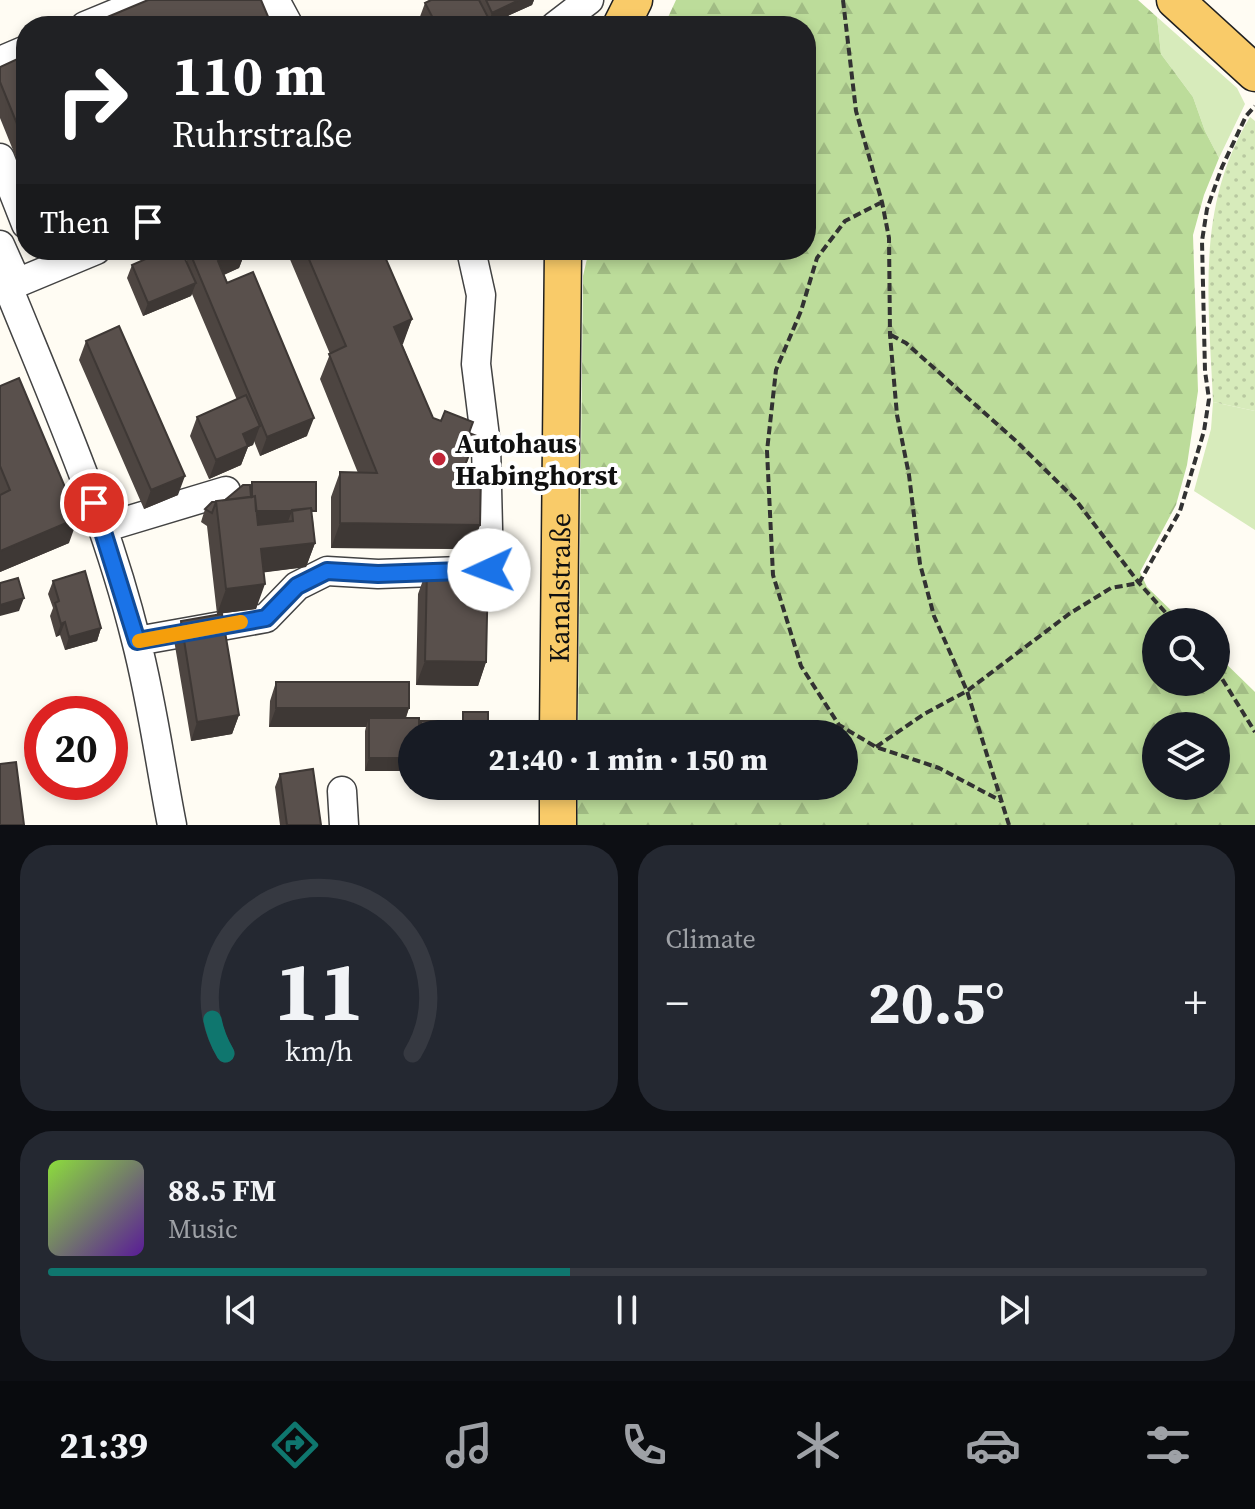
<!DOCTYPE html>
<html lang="en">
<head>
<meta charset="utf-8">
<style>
	body { margin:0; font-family:"Source Serif 4",serif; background:#242831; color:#f1f3f6; height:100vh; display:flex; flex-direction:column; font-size:30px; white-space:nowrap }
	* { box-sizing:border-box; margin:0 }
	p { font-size:26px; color:#9ea1a6 }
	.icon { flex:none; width:44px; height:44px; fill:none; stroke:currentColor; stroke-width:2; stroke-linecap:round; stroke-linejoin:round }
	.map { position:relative; height:825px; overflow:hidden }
	.details { display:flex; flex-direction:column; gap:20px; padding:20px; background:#0d0f14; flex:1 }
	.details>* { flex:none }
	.banner { position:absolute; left:16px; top:16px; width:800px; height:244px; border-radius:32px; box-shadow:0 4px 12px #0003; background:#202124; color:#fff; overflow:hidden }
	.fabs { position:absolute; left:1142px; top:608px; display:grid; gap:16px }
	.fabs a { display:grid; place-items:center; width:88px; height:88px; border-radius:50%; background:#171b24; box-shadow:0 4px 12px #0003; font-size:40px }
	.speed { position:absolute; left:24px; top:696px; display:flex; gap:16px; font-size:40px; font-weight:700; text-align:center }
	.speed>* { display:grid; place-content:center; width:104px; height:104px; border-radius:50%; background:#171b24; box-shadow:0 4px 12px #0003; line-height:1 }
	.speed .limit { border:12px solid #d22; background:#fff; color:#111 }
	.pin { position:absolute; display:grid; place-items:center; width:68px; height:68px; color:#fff; margin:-34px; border:4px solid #fff; border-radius:50%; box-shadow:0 2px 8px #0007 }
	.me { position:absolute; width:88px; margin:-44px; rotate:268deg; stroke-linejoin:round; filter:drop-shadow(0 0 6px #0008) }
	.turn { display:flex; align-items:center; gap:28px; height:168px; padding:0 24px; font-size:36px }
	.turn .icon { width:104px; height:104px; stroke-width:2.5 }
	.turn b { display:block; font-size:56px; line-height:68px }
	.then { display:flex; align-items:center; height:76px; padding:0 24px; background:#0003; gap:16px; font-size:30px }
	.big { font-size:60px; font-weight:800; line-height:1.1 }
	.details .tile { flex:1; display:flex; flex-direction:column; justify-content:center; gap:12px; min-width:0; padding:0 28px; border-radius:32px; background:#242831 }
	.details .dial { align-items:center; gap:0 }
	.dial svg { height:208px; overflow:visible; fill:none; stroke:#363941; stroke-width:7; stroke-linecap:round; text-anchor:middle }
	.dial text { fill:#f1f3f6; stroke:none }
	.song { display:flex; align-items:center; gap:24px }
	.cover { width:96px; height:96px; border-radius:12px; background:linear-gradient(135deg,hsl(90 70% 55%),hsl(270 70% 35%)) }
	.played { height:8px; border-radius:4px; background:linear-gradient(90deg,#0f766e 45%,#363941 45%) }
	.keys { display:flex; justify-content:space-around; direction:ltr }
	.heat { display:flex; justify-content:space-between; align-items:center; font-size:44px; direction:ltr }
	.details .tiles { flex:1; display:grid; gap:20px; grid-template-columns:1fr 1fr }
	.tile:last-child { grid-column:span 2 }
	.trip { position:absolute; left:398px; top:720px; width:460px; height:80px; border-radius:40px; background:#171b24; box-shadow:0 4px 12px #0003; font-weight:800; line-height:80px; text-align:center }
	.dock { display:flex; height:128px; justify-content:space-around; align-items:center; background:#090b0e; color:#9ea1a6 }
	.dock .icon { width:56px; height:56px }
	.dock .on { color:#0f766e }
	.dock b { font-size:36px; color:#f1f3f6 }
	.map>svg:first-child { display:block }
	.grass { fill:#d7ebbb }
	.forest { fill:url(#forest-firs); fill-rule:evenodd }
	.garden { fill:url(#garden-dots) }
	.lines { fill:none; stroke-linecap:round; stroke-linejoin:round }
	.minor-casing { stroke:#434343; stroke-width:31 }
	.major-casing { stroke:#212121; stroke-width:39 }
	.path { stroke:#323232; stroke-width:4; stroke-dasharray:8 4; stroke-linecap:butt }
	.minor { stroke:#fff; stroke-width:28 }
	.major { stroke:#f9cb69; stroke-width:36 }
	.wall { fill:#4d4541 }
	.shaded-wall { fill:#3e3835 }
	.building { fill:#59504c; stroke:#3e3835; stroke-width:2 }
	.route-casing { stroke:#114b97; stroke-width:20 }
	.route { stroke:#1a73e8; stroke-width:14 }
	.slow { stroke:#f59e0b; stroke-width:14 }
	.poi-dot { fill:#c22638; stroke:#fff; stroke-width:3 }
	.labels { text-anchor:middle; stroke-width:8; stroke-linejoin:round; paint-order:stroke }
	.poi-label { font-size:28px; font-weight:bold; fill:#101010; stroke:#fff; text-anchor:start }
	.street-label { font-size:28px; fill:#101010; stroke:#fff }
</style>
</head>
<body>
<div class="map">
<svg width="1255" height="825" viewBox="0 0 1255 825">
	<defs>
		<pattern id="forest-firs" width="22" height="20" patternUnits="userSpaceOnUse" patternTransform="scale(2)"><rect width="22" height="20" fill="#bcdc9a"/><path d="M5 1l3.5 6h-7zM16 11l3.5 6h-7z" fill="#a1bc84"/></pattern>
		<pattern id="garden-dots" width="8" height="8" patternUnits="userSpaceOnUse" patternTransform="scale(2)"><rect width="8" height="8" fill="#d7ebbb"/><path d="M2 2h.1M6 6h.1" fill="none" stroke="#b8c8a0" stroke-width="1.8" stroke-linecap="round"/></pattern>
	</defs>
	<rect width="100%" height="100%" fill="#fffcf3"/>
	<path class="grass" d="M1157,17L1237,88L1245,104L1219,158L1205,131L1193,97L1161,54Z
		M1213,402L1255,411V530L1194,491L1211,429Z"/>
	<path class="forest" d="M676,0H1138L1157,17L1161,54L1193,97L1205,131L1219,158L1204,195L1193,235L1198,391L1187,465L1176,505L1140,572L1147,587L1183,622H1156V682H1216V654L1255,692V825H577L578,786H844V734H578L583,276L589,250H806V26H664ZM1156,726H1216V786H1156Z"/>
	<path class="garden" d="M1250,117L1255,121V411L1213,402C1209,301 1195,208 1250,117Z"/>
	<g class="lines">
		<g class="minor-casing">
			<path id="minor" d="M275,0L289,26
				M85,26L148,0
				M555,26L589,0
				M0,61L26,50
				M0,158L26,224
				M0,245L17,283
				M8,287C55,403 106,518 136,640C152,701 160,764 172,825
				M0,290L96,250
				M103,528L226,491
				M137,641L266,618L297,586L327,571L378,574L489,570L486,445L476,364L481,295L471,250
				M342,791L344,825"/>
		</g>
		<g class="major-casing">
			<g id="major">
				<path d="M1175,0L1255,73"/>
				<path d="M621,26L634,0"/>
				<path id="s1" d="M558,734L563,250"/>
				<path d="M558,825V786"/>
			</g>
		</g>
		<path class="path" d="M843,0L856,111L882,202L889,238L890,335L897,415L909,475L920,564L934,616L967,691L1009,825
			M882,202L845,221L817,258L801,311L776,370L767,451L773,575L801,666L839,725L876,747L939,768L1001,801
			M891,335L906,343L1016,441L1075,499L1139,583L1174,622
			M1216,669L1255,732
			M876,747L924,714L967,691L1069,614L1111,588L1139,583L1180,511L1204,431L1209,399L1205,371L1202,241L1207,209L1222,167L1246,116L1255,106"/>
		<use href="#minor" class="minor"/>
		<use href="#major" class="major"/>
	</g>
	<path class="wall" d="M431,0H534L532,5L490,24V26H420L418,22L425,3Z
		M26,55V182L0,118V67Z
		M190,250H246L239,268L224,275L307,436L260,456L254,441L253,445L248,447L241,465L209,479L190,436L197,417L237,400L192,294L191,296L143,316L127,278L132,265L186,262L190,253L191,252Z
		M286,250H382L412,319L402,344L433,418L470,433L468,460L462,474L480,525L471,549L331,548V497L340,472L358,473L320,379L330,354Z
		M86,341L178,495L144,509L79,360Z
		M0,386L69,543L0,572Z
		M252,482L313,520L315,543L306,567L264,572L256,609L217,614L207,526L201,522L205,509L212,502L225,500L250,488Z
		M427,569L486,662L478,686L416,685L418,594Z
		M53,581L101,628L97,641L65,650L60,635L56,637L50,616L53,608L48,594Z
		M181,621L239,715L232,734L191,741L174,640Z
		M276,682L409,708L406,718L419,727L421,721V734H412V771H365V731L366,727H269L270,701Z
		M280,774L321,825H280L275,787Z"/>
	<path class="shaded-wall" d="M519,0H534L532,5L490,24V26H485L488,24L492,13Z
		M244,250H246L239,268L211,280L218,261Z
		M196,283L191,296L143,316L148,303Z
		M412,319L403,344L385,351L394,327Z
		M314,418L307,436L260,456L267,437Z
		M260,426L253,445L248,447L241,465L209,479L216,460L243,434Z
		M185,476L178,495L144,509L151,490Z
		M252,511H292L287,524H248Z
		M78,518L69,543L0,572V551Z
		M340,523L480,525L471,549L331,548Z
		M315,543L306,567L252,574L261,549Z
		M265,584L256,609L217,614L226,589Z
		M24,598L19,611L0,616V605Z
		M65,622L60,635L56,637L61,624Z
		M101,628L97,641L65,650L69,637Z
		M425,661L486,662L478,686L416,685Z
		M276,708H409L402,727L369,718L366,727H269Z
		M239,715L232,734L191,741L197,722Z
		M369,758H412V771H365Z"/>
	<path class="building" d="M148,0H261L272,26H86Z
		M431,0H479L491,23L485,26H437L425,3Z
		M486,0H519L492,13Z
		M26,55V146L0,82V67Z
		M166,250H181L196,283L148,303L132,265Z
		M197,250H244L218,261L227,283L253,272L314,418L267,437L190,253Z
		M305,250H382L412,319L394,327L433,418L441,421L445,411L473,422L469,433L477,436L462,472L454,474H481L480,525L340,523V472L377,473L329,354L346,346Z
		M119,326L185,476L151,490L86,341Z
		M19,378L78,518L0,551V495L10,490L0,466V386Z
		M246,395L260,426L243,434L248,446L216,460L197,417Z
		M252,482H316V511H312L311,508L292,511H256L255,496L252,497Z
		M243,485H250L251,497L225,500Z
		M255,496L258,525L293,521L292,510L311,508L315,543L261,549L265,584L226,589L216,501Z
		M212,502H216L212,513L205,509Z
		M427,569L488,570L486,662L425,661Z
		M85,571L101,628L69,637L65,622L61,624L55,603L59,601L53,581Z
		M18,578L24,598L0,605V583Z
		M222,614L239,715L197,722L181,621Z
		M276,682H409V708H276Z
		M463,712H488V734H421V721H463Z
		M369,718H419V734H412V758H369Z
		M16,762L24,825H0V764Z
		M313,769L321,825H287L280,774Z"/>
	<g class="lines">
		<g class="route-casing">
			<path id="route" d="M94,503L137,641L266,618L297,586L327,571L378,574L489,570"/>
		</g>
		<use href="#route" class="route"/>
		<path class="slow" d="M139,641L241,622"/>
	</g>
	<circle class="poi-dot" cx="439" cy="459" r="8"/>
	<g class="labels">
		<g class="poi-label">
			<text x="455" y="453">Autohaus<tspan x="455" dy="32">Habinghorst</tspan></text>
		</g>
		<g class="street-label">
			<text dy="10" stroke="none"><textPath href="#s1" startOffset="146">Kanalstraße</textPath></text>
		</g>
	</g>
</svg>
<div class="fabs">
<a><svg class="icon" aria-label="search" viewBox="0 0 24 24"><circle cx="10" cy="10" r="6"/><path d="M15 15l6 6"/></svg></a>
<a><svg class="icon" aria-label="layers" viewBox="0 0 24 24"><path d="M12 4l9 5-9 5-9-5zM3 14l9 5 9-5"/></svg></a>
</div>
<div class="speed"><div class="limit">20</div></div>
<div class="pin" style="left:94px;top:503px;background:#d93025"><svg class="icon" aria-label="arrive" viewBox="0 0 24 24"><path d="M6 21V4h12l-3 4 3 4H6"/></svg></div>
<svg class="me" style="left:489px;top:570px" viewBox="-20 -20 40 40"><circle r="19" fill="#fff"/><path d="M0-13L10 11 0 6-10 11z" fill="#1a73e8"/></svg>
<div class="trip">21:40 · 1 min · 150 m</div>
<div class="banner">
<div class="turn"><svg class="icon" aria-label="right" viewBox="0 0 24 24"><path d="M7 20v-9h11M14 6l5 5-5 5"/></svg><div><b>110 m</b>Ruhrstraße</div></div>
<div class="then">Then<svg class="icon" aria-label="arrive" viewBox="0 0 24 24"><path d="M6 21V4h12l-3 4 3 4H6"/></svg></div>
</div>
</div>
<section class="details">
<div class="tiles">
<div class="tile dial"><svg viewBox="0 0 100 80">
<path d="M14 69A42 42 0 1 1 86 69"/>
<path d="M14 69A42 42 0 0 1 9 56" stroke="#0f766e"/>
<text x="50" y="56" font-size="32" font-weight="700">11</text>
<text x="50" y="72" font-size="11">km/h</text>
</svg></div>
<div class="tile"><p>Climate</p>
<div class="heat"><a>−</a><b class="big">20.5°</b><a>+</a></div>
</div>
<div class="tile">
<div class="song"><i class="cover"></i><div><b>88.5 FM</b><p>Music</p></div></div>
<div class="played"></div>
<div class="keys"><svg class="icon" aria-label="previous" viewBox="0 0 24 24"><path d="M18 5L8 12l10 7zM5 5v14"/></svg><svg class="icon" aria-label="pause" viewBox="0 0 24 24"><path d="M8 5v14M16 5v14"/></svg><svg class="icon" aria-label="next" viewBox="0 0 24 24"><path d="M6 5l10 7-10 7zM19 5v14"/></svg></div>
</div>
</div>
</section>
<nav class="dock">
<b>21:39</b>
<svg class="icon on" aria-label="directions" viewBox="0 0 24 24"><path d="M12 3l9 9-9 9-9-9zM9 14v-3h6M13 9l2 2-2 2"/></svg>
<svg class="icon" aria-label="music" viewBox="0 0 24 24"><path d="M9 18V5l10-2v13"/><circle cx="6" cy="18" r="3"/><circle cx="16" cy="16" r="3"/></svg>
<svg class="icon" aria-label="phone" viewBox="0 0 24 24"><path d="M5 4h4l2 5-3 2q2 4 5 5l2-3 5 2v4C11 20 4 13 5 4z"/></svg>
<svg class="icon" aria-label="climate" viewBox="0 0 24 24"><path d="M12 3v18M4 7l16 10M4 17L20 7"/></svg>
<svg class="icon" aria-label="car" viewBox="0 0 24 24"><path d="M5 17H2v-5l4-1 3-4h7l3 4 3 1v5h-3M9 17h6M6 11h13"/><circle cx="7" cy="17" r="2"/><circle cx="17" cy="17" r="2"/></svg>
<svg class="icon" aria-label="filters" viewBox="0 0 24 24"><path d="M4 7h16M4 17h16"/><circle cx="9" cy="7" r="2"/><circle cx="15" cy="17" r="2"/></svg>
</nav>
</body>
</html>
